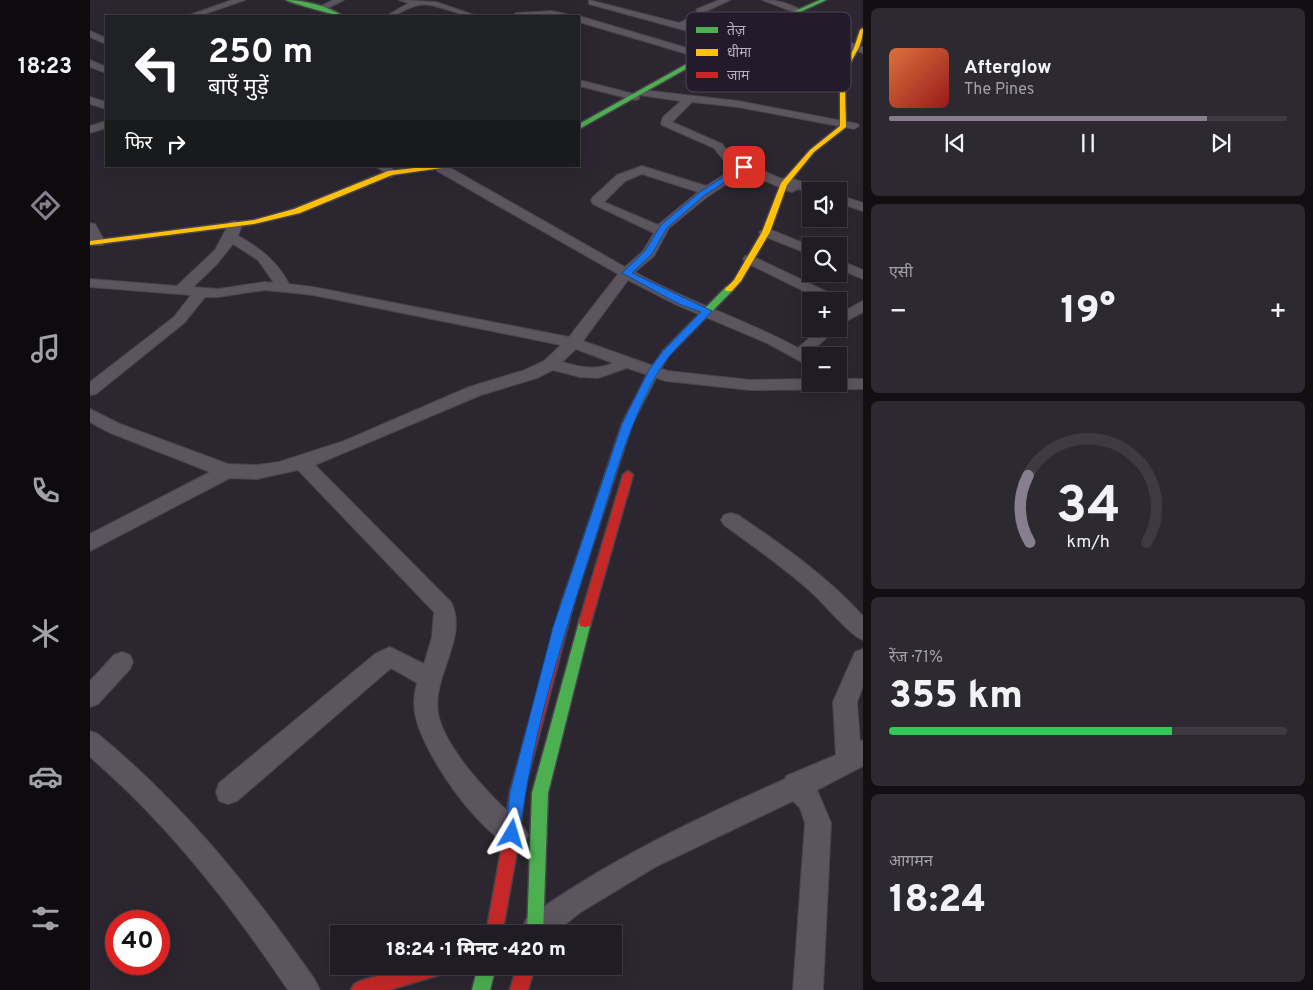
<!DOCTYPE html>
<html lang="hi">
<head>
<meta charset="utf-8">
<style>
	body { margin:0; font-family:Overpass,"Noto Sans Devanagari",sans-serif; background:#2d2930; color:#f1f3f6; height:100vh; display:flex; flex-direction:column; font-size:19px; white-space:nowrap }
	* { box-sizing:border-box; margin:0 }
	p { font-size:16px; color:#a2a1a6 }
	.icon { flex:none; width:28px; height:28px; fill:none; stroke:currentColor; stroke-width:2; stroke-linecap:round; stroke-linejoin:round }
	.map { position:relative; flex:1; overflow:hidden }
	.sheet { display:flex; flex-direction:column; gap:8px; padding:8px; background:#120f13; width:450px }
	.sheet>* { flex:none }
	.hud { position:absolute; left:15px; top:15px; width:475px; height:152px; border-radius:0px; box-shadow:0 5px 20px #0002,0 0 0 1px #3d3a41; background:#202124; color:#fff; overflow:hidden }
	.buttons { position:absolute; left:712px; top:182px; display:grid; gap:10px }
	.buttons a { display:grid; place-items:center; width:45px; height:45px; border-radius:0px; background:#201c23; box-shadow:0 5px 20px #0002,0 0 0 1px #3d3a41; font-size:25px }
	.speed { position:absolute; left:15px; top:910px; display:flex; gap:10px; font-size:25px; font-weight:700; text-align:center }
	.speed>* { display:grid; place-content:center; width:65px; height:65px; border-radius:50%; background:#201c23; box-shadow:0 5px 20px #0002,0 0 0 1px #3d3a41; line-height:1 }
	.speed .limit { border:8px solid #d22; background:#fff; color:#111 }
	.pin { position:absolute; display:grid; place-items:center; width:42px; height:42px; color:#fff; margin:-21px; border-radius:10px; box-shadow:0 2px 8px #0006 }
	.me { position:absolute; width:55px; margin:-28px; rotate:7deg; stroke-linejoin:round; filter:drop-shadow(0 0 4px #0008) }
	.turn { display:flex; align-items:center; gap:18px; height:105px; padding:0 20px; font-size:22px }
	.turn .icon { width:65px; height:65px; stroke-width:2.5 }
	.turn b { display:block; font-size:35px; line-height:42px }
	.then { display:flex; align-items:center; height:48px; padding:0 20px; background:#0003; gap:10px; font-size:19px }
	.big { font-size:38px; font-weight:800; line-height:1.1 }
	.sheet .card { flex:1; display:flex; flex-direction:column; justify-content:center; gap:8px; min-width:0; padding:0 18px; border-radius:8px; background:#2d2930 }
	.sheet .dial { align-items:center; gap:0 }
	.dial svg { height:130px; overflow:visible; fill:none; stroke:#3d3a41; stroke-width:7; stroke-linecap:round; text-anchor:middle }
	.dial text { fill:#f1f3f6; stroke:none }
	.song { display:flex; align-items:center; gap:15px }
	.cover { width:60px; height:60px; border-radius:8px; background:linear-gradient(135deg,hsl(20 70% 55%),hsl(0 70% 35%)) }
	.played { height:5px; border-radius:2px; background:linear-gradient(90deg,#887f8e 80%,#3d3a41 80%) }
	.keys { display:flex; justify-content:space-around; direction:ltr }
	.heat { display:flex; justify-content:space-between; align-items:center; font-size:28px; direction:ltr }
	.charge { height:8px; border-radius:4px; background:linear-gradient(90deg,#34c759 71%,#3d3a41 0) }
	.trip { position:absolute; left:240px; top:925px; width:292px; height:50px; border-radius:0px; background:#201c23; box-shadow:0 5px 20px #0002,0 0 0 1px #3d3a41; font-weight:800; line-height:50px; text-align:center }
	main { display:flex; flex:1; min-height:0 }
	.tab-bar { display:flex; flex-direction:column; width:90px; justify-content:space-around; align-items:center; background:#0d0b0e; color:#a2a1a6 }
	.tab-bar .icon { width:35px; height:35px }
	.tab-bar .on { color:#887f8e }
	.tab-bar b { font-size:22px; color:#f1f3f6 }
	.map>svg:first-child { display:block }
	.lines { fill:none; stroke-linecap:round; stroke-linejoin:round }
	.street-casing { stroke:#48434c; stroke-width:2 }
	.fast-casing { stroke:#48434c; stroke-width:3 }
	.slow-casing { stroke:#48434c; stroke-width:3 }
	.jam-casing { stroke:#48434c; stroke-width:3 }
	.street { fill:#5a555e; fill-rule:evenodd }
	.fast { fill:#4caf50; fill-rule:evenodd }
	.slow { fill:#ffc107; fill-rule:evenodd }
	.jam { fill:#c62828; fill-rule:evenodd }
	.route { fill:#1a73e8; stroke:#114b97 }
	.key { fill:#231b29; stroke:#504757; stroke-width:1 }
	.key-label { font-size:14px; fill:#baafc1 }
</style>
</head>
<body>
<main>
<nav class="tab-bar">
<b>18:23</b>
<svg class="icon on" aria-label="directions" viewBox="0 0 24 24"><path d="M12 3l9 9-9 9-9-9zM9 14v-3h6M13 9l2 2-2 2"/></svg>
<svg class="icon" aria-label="music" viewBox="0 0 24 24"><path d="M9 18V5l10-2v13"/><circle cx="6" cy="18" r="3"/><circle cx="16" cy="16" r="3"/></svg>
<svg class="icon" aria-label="phone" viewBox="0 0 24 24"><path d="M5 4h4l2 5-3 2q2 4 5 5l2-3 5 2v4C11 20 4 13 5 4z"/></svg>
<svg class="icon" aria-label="climate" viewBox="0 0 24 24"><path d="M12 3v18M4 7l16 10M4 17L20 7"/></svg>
<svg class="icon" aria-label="car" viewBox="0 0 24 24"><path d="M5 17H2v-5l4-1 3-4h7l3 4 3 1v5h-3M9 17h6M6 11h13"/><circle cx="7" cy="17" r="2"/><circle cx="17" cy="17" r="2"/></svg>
<svg class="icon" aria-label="filters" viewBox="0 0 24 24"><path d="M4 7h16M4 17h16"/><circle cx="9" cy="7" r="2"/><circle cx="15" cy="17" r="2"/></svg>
</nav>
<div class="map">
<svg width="773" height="990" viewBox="0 0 773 990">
	<rect width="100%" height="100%" fill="#2b262f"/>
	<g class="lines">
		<g class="street-casing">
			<path id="street" d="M142,0H155L109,16H97Z
				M243,0H254L234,10L227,8Z
				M309,0L346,2L387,16C368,17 346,2 329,5C317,7 309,16 296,16L319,3Z
				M499,0L589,23L606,15L607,9L629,0H640L614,12L613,18L598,25L642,42L634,44L594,30L499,4Z
				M672,0C710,0 719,19 747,37C755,42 765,44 773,47V53L742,42L704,12Z
				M462,11L484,16H422L426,13Z
				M489,16L617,54L619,56L611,58L489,22Z
				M0,31L16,38V44L0,37Z
				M628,44L700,64L702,66L697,69L625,49L623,47Z
				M0,60L16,67V73L0,67Z
				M489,80L548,95V91L552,90L648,101L768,124L769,126L764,129L648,107L602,102L582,122L632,144L643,158L692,179L697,177L731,188L733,191H721V193L708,189L702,192L698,191L655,172L617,197L579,228L564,256L545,272C598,302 655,319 708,348L730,329H746L719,354L723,356L721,367L677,343L587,305L538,280L493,341L578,371L660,380L721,379V384H749V379H773V389L660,390L576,381L537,368L508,378L490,377L463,370L447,378L391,395L225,465L361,602C379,637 342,676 348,713C353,743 389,783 410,804C420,814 433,822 438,835L434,844L425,848C388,833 335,756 326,718C323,706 324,694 327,683L301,668L147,801L138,804L129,801L126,792L129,783L285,654L300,647L334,664L342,637L344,612L208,470L167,479L140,478L0,551V534L120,472L18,432L0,422V409L30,424L138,464L167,465L189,462L254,441L379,387L435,370L454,361L471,345L223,295L175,290L128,297H115L94,323L6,394L0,395V382L84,317L101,295L0,287V279L87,286L125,250L140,222L145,221L152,225L148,236C170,248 187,261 199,284L223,287L479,337L528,274L347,171L346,166H357L535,267L553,251L564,233L503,204L501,200L503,197L527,175L552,166L616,186L646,167L635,162L624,148L572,125L571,123L573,117L591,101L549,95V99L545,100L489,86ZM552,174L608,192L568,225L514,202L535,181ZM143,244L168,260L184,283L175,282L128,289L103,287L127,264ZM486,349L523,363C507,371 489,367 472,362Z
				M0,97L16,102V109L0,104Z
				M16,121V128L0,133V126Z
				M285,166H299L307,173L301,177Z
				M749,195L773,203V211L749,203Z
				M0,223L5,224L15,242L13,245H3L0,240Z
				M676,228L721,246V255L671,235L669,232Z
				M660,255L750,298L752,301L749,304V301H734L655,262L653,259L655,256Z
				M749,260L773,270V279L749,269Z
				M773,301V312L749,325V314Z
				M641,513L648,515C692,545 737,576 773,616V640C759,635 734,603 720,591C693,567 663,546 634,525L631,520L634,515Z
				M773,649V686L767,702L770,742L773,740V766L727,790L741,823L733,990H703L715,823L710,808L703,801L567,866L491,912L463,934H434L432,929L436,919C517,861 605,819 695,779L696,776L746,755L743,702L765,652Z
				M32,652L40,655L43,662L40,669L8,704L0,707V681L24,655Z
				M0,731L8,734C94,805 162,889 225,980L230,990H198C141,905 78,824 0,757Z"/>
		</g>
		<g class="fast-casing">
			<path id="fast" d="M196,0C214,0 237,6 253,16C248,16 201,3 196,0Z
				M730,0H736L642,43L489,129V124L638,41Z
				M639,286L643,289L642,291L579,355L568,373L542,424L484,602L482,606L478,607L474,606L472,602L532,424L558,373L573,351L636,287Z
				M495,617L500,618L501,622L458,793L453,934H437L442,793L489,622L490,618Z
				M388,966H406L400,990H382Z"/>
		</g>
		<g class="slow-casing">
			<path id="slow" d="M773,28C773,51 758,59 756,76C754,92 756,110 756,127L724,152L697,185L680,232L651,281L642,291H636L635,289L644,280L672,232L691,183L720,150L750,126V74L764,48L770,30Z
				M342,166H366L302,175L210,213L164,224L0,245V241L164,220L204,209L298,171Z"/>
		</g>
		<g class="jam-casing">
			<path id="jam" d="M538,471L543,475L501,622L500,626L495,627L490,626L489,622L533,475Z
				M478,597L482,598L484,602L434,792L430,834L412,934H396L414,834L420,792L472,602L474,598Z
				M320,966H357L355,972L349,975L299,990H261L264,984L270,981Z
				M427,966H445L438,990H420Z"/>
		</g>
		<use href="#street" class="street"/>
		<use href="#fast" class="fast"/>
		<use href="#slow" class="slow"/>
		<use href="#jam" class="jam"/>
	</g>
	<path class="route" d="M652,165L658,167L615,195L577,228L562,254L542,273L622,311C604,333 581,349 567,374C539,424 524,479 507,533C476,629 441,734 430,834L428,840L422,842L417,840L415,834L420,792L463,627L532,424L559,370L573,351L611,312L589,304L532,273L555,251L571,225L610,192Z"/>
	<rect x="596" y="12" width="165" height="80" rx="8" class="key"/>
	<rect x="606" y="27" width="22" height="6" fill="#4caf50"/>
	<rect x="606" y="49" width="22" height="7" fill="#ffc107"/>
	<rect x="606" y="72" width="22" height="6" fill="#c62828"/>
	<g class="key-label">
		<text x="637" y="35">तेज़</text>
		<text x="637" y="57">धीमा</text>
		<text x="637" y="80">जाम</text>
	</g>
</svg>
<div class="buttons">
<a><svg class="icon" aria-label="sound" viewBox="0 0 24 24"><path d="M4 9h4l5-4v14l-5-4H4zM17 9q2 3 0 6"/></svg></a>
<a><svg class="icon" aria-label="search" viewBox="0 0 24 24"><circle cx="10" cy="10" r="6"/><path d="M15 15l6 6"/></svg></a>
<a>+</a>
<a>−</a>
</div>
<div class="speed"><div class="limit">40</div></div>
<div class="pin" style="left:654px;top:167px;background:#d93025"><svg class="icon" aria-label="arrive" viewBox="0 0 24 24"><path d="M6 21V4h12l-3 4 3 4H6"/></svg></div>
<svg class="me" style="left:422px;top:834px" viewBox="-20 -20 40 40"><path d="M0-17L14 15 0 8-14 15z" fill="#1a73e8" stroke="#fff" stroke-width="4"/></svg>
<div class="trip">18:24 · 1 मिनट · 420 m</div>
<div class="hud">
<div class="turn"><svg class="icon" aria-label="left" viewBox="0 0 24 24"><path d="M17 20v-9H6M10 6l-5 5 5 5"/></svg><div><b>250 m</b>बाएँ मुड़ें</div></div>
<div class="then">फिर<svg class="icon" aria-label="right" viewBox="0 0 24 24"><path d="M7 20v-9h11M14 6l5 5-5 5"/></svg></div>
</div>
</div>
<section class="sheet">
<div class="card">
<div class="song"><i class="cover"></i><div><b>Afterglow</b><p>The Pines</p></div></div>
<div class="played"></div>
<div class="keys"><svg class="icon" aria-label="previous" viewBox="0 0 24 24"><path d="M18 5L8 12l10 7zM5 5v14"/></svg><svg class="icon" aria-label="pause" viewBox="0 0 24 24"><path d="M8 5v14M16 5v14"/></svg><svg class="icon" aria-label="next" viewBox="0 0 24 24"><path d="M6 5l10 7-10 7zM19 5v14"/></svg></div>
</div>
<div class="card"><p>एसी</p>
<div class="heat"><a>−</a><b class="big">19°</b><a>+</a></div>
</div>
<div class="card dial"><svg viewBox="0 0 100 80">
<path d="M14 69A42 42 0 1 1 86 69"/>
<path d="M14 69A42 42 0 0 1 13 28" stroke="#887f8e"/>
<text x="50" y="56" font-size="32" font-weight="700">34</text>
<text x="50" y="72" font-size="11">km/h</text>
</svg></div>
<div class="card"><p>रेंज · 71%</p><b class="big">355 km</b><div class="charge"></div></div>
<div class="card"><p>आगमन</p><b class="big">18:24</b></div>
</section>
</main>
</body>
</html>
